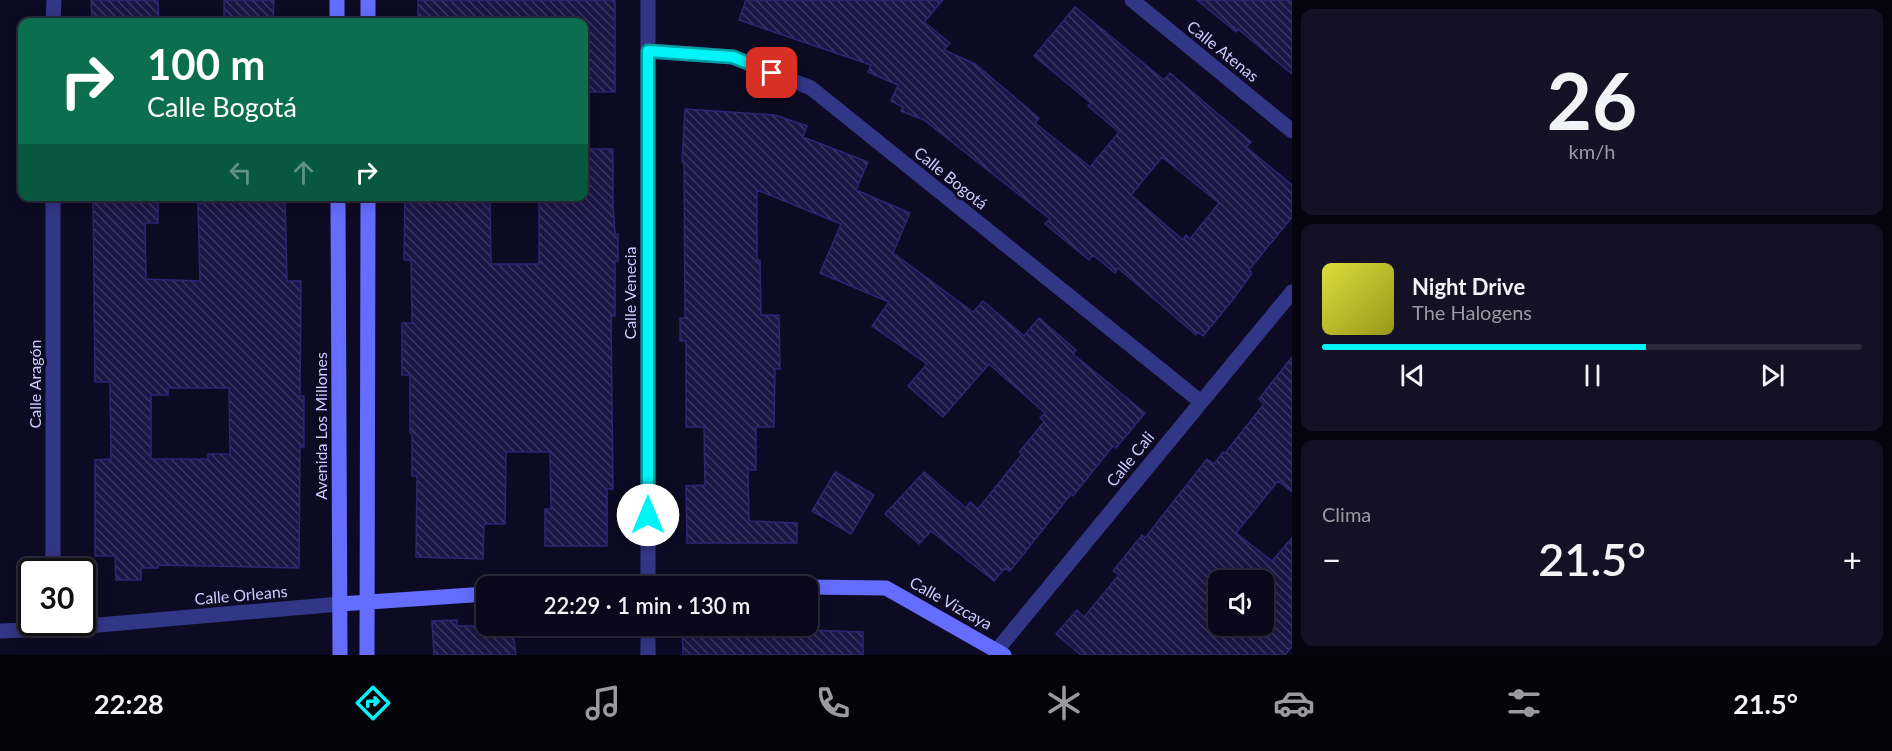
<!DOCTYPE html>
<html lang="es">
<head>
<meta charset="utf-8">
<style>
	body { margin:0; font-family:Lato,sans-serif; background:#131123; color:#f1f3f6; height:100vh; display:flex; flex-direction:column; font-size:22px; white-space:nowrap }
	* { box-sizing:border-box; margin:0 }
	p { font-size:20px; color:#999aa2 }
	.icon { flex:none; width:33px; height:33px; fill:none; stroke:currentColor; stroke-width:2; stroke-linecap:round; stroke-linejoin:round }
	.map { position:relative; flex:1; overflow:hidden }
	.side { display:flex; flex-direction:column; gap:9px; padding:9px; background:#06040e; width:600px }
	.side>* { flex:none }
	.guide { position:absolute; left:18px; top:18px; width:570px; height:183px; border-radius:12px; box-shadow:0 3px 15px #0003,0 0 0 2px #2a2939; background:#0b6e4f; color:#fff; overflow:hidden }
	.controls { position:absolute; left:1208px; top:570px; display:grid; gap:12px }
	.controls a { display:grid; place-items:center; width:66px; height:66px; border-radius:12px; background:#0a081a; box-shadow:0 3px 15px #0003,0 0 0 2px #2a2939; font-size:30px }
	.speed { position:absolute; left:18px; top:558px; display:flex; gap:12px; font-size:30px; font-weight:700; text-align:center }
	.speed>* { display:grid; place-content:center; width:78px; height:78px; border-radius:50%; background:#0a081a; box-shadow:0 3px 15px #0003,0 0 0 2px #2a2939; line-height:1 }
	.speed .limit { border:3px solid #111; border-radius:9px; background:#fff; color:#111 }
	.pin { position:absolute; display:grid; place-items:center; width:51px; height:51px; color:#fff; margin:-26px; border-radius:12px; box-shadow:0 3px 9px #0006 }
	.me { position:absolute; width:66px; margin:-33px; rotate:0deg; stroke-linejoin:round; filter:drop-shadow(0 0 4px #0008) }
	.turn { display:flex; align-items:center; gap:21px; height:126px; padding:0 30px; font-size:27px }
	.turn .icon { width:78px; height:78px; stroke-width:2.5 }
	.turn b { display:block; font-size:42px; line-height:51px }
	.lanes { display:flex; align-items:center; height:57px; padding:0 30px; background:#0003; justify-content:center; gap:30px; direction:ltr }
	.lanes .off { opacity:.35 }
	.big { font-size:45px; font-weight:600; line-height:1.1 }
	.side .tile { flex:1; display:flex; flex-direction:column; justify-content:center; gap:9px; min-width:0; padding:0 21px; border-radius:12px; background:#131123 }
	.side .dial { align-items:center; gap:0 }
	.dial b { font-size:78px; line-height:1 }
	.song { display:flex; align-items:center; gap:18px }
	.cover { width:72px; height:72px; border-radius:9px; background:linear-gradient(135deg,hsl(60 70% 55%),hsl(60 70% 35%)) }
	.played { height:6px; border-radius:3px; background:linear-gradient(90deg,#00f4f8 60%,#2a2939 60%) }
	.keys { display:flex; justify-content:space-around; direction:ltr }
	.heat { display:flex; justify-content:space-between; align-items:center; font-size:33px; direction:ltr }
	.trip { position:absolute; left:476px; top:576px; width:342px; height:60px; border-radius:12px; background:#0a081a; box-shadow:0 3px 15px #0003,0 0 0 2px #2a2939; font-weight:600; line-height:60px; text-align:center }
	.tabs { display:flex; height:96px; justify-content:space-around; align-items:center; background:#04030a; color:#999aa2 }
	.tabs .icon { width:42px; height:42px }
	.tabs .on { color:#00f4f8 }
	.tabs b { font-size:27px; color:#f1f3f6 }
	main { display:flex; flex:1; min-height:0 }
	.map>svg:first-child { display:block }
	.building { fill:url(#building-back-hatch); stroke:#2e2574; stroke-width:1.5; fill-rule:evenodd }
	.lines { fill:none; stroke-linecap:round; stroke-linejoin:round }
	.street { stroke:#323686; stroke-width:15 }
	.secondary { stroke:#646dff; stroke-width:15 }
	.route-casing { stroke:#009fa1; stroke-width:15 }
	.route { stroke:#00f4f8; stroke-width:10 }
	.labels { text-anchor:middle; stroke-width:6; stroke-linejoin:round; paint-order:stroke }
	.street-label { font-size:16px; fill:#cfcdff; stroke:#0d0b23 }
</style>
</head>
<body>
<main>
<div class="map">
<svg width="1292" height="655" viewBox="0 0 1292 655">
	<defs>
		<pattern id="building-back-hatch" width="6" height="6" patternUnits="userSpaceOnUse" patternTransform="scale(1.5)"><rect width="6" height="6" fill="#1b1645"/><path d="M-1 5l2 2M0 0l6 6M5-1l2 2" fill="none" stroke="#3b3761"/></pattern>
	</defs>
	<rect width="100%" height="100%" fill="#0d0b23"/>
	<path class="building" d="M91,0H158L159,22H92Z
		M224,0H274L273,22H224Z
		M418,0H615V92H584V22H418Z
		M746,0H943L924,22L950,43L944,50L975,64L1039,118L1035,123L1090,167L1119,132L1088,106L1091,103L1034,56L1075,7L1164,80L1170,73L1251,142L1246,147L1292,185V217L1249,270L1252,273L1231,302L1203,336L1198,332L1196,335L1118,268L1115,273L1093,255L1089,260L1045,224L1050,219L924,120L901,111L903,107L891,101L898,85L868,72L871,65L739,20ZM1162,157L1219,203L1190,239L1186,235L1183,240L1131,195Z
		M1197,0H1292V74L1238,29L1236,32Z
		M685,109L775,115L807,126L803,137L868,162L856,190L910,213L893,253L973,312L983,301L1024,336L1039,318L1076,350L1073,354L1145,413L1116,448L1113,446L1073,496L1071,494L1010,571L1005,568L994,581L931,531L919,544L885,514L924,472L966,508L970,502L978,509L1022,454L1019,452L1044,422L1040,418L1045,413L989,364L943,417L908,386L927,364L872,326L889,302L820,273L841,224L757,190V260H760L761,315H779L780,369H775L774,427H756V470H748L749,521L797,523V543H687L686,486L705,485L704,427H686V341H680V318H685L684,162H682Z
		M584,149H613V206L615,234H618V261H615V316H611L613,489H607V546H545V509H551L550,452H506L505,524H484L483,559L416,557L417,476H412V433H410V375H402V323H412L411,260H404L405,196H490L491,264H539V196H584Z
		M93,196H158V223H145L146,279L200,281L198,203H204V196H285L287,281H301L300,396H304V447H300L299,568L158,565V568H141V580H116L115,556H95V460L111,459L110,382H95ZM168,388H229L230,454H208V459H151V395H168Z
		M1292,357V492L1278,481L1236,533L1272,561L1292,538V646L1285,655H1081L1056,634L1077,610L1084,617L1119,575L1113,571L1142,535L1145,538L1207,459L1214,464L1223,452L1225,453L1264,404L1259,399ZM1218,580H1263V626H1218Z
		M835,472L874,495L851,534L812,511Z
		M457,620V626H512L516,655H434L432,621Z
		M682,626H807V630L863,632V655H683Z"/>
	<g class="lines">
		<path class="street" d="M648,0V586
			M1132,0L1292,131
			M53,22L54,0
			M648,51L733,57L811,88L1201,402
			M53,572V196
			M0,631L53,629L340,604
			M997,650L1292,292
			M648,655V626"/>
		<path class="secondary" d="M337,0V22
			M368,22V0
			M338,196L340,655
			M613,586L648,585L777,586
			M807,587L886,588L1004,655
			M340,604L486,594
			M367,655L368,196"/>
	</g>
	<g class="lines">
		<g class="route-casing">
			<path id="route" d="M648,515V51L733,57L772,73"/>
		</g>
		<use href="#route" class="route"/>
	</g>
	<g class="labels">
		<g class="street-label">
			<text transform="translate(1223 51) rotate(39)" y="6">Calle Atenas</text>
			<text transform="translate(951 178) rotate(39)" y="6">Calle Bogotá</text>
			<text transform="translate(630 293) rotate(-90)" y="6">Calle Venecia</text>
			<text transform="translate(35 384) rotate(-90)" y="6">Calle Aragón</text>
			<text transform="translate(321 426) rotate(-90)" y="6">Avenida Los Millones</text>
			<text transform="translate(1130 459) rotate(-51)" y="6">Calle Cali</text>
			<text transform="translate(241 595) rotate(-5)" y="6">Calle Orleans</text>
			<text transform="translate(951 603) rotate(29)" y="6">Calle Vizcaya</text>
		</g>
	</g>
</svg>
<div class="controls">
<a><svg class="icon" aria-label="sound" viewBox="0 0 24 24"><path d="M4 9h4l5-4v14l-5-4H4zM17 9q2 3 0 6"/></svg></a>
</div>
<div class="speed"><div class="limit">30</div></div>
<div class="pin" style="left:772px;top:73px;background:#d93025"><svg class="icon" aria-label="arrive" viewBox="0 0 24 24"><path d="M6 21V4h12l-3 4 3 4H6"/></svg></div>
<svg class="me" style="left:648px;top:515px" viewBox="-20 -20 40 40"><circle r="19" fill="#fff"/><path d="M0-13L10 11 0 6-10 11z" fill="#00f4f8"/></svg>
<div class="trip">22:29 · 1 min · 130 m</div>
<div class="guide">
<div class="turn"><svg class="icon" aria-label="right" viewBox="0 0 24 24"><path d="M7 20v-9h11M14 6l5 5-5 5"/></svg><div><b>100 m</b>Calle Bogotá</div></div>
<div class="lanes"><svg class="icon off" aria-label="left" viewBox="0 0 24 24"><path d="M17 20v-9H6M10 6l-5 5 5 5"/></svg><svg class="icon off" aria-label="ahead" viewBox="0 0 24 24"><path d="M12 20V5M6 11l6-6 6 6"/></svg><svg class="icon" aria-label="right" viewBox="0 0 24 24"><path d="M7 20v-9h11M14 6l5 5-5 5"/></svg></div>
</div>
</div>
<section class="side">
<div class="tile dial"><b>26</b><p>km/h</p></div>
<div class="tile">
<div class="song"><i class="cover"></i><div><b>Night Drive</b><p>The Halogens</p></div></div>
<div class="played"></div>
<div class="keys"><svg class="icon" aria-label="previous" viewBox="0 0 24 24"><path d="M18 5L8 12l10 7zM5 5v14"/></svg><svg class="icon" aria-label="pause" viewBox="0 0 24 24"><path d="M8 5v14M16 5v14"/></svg><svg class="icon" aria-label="next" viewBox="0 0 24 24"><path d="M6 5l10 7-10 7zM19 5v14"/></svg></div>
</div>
<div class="tile"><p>Clima</p>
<div class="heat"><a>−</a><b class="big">21.5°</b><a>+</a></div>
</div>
</section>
</main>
<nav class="tabs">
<b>22:28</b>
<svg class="icon on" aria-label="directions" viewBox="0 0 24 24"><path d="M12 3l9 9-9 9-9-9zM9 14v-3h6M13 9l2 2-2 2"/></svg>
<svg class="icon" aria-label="music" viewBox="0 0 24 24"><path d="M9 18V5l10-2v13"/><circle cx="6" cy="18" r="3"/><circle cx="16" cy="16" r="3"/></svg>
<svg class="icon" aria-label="phone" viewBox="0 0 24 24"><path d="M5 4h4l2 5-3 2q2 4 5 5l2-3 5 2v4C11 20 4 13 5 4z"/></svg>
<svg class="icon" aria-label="climate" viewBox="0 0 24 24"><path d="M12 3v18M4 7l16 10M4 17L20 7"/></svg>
<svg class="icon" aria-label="car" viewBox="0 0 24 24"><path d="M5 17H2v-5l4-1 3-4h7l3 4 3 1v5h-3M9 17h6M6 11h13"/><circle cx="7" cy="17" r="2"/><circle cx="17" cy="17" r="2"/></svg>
<svg class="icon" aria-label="filters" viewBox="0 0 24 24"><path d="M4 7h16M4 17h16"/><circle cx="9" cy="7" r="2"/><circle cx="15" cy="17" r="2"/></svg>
<b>21.5°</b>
</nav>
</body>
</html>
